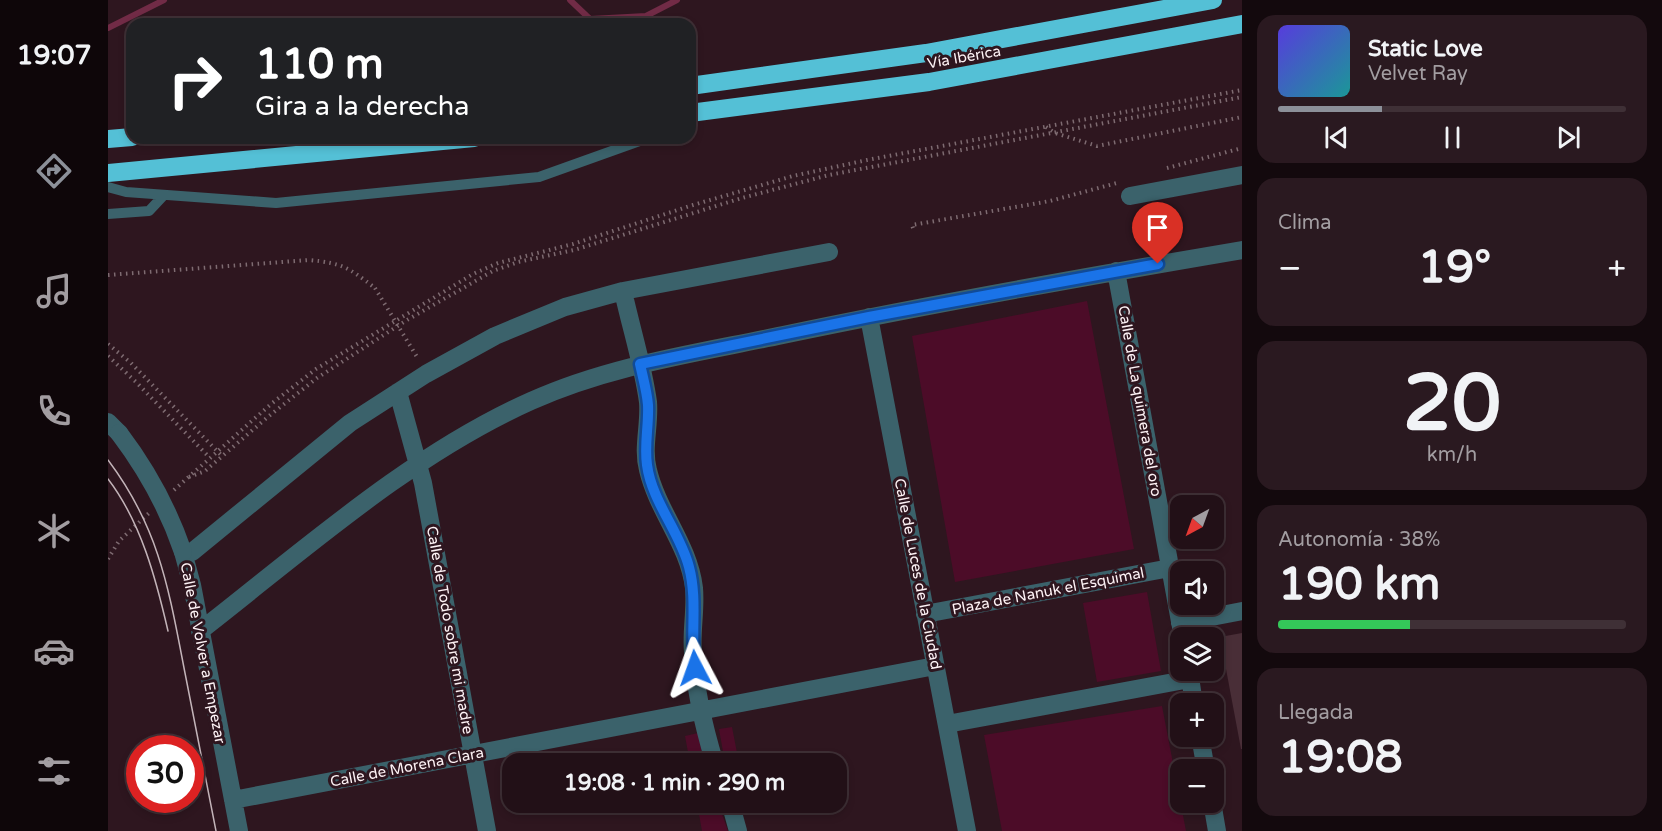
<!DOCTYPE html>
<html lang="es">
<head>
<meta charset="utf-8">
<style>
	body { margin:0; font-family:"Varela Round",sans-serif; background:#2a1920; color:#f1f3f6; height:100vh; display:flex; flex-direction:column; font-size:22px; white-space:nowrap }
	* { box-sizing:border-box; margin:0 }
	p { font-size:20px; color:#a29da1 }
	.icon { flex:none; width:33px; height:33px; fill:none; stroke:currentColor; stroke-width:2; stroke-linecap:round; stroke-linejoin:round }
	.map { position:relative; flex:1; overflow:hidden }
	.sheet { display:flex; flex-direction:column; gap:15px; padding:15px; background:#13090d; width:420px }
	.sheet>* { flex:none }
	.banner { position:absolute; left:18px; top:18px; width:570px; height:126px; border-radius:18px; box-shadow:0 3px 9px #0003,0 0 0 2px #3f3036; background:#202124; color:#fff; overflow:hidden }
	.needle { width:39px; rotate:221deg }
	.controls { position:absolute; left:1062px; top:495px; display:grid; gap:12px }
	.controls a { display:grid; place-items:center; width:54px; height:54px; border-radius:12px; background:#221017; box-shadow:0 3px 9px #0003,0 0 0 2px #3f3036; font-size:30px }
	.speed { position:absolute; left:18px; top:735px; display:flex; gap:12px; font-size:30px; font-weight:700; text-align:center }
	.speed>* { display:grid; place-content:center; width:78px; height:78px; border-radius:50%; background:#221017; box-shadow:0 3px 9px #0003,0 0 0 2px #3f3036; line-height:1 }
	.speed .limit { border:9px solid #d22; background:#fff; color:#111 }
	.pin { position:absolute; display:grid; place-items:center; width:51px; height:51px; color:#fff; margin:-62px -26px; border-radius:50% 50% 50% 0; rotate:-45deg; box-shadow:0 0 6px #0007 }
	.pin .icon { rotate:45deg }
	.me { position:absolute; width:66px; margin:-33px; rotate:356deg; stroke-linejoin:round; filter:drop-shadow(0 0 4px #0008) }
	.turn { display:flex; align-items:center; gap:21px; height:126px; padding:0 30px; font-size:27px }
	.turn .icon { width:78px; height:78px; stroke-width:2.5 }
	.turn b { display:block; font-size:42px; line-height:51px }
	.big { font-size:45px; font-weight:800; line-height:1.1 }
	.sheet .widget { flex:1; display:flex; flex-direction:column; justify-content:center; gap:9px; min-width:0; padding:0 21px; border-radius:18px; background:#2a1920 }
	.sheet .dial { align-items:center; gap:0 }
	.dial b { font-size:78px; line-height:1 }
	.song { display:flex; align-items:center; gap:18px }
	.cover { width:72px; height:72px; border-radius:9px; background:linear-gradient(135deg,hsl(250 70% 55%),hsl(180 70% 35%)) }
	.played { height:6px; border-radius:3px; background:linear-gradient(90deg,#8c9099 30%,#3f3036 30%) }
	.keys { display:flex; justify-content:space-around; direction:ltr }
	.heat { display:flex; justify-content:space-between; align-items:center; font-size:33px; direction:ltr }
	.charge { height:9px; border-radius:4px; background:linear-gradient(90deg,#34c759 38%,#3f3036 0) }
	.trip { position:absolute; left:394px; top:753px; width:345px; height:60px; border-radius:18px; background:#221017; box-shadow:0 3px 9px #0003,0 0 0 2px #3f3036; font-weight:800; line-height:60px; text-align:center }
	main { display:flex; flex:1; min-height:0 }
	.menu { display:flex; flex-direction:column; width:108px; justify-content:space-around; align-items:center; background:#0e0609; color:#a29da1 }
	.menu .icon { width:42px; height:42px }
	.menu .active { color:#8c9099 }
	.menu b { font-size:27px; color:#f1f3f6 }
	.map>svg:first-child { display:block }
	.green { fill:#4c0c28 }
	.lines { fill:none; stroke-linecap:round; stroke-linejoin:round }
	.stream { stroke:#712b46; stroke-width:6 }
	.building { fill:#492e37 }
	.path { stroke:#7e6b71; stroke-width:4; stroke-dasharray:1.5 4.5; stroke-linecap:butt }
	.lane { stroke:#3b626b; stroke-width:10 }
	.street { stroke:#3b626b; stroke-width:18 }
	.highway { stroke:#54c0d6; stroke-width:18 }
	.tram { stroke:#c3b4b9; stroke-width:1.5 }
	.path-bridge { stroke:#7e6b71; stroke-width:4; stroke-dasharray:1.5 4.5; stroke-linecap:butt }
	.street-bridge { stroke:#3b626b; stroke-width:18 }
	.route-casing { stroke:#114b97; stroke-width:15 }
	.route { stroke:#1a73e8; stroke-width:10 }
	.labels { text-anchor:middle; stroke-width:6; stroke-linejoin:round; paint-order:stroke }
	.street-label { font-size:15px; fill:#fdf2f5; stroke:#2e161f }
</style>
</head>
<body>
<main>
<nav class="menu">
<b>19:07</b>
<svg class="icon active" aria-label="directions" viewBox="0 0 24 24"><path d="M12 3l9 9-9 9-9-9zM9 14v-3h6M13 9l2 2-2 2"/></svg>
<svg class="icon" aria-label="music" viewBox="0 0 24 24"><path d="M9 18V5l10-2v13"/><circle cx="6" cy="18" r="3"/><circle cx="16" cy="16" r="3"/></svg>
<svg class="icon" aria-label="phone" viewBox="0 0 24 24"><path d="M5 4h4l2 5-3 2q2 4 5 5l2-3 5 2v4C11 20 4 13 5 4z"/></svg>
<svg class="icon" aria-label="climate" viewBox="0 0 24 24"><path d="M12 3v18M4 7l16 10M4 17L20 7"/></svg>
<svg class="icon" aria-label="car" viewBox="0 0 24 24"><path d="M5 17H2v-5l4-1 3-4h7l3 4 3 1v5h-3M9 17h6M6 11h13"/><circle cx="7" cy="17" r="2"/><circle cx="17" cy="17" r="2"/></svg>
<svg class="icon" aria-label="filters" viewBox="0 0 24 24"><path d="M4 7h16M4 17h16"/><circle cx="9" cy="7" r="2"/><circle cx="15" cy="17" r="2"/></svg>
</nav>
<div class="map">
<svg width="1134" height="831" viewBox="0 0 1134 831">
	<rect width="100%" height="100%" fill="#2e161f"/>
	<path class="green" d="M979,301L1026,549L847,582L804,336Z
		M1039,592L1053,671L989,682L975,603Z
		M1054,706L1078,831H894L876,735Z
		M624,727L631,763H617L611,729Z
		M590,733L596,763H582L577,736Z
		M589,803H610L620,831H594Z"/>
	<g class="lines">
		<path class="stream" d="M462,0L482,19L538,16L569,0
			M0,28L56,0"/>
	</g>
	<path class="building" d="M1134,633V749H1133L1112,637Z"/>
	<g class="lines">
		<path class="path" d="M938,127L947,133L989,146L1134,117
			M1059,168L1134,148
			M805,228L804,225L942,201L1009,183
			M0,275L201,260C235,263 241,268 267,288
			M0,344L23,363L114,456
			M0,356L28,382L101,457
			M81,477L97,471L161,416L209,378L299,320L385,271L410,262L466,250L634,198L721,175L1134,97
			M66,490L163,404L208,369L365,274L390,263L465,244L585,205L685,176L759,160L1134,90
			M0,559L11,541L41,513"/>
		<path class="lane" d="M0,187L18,192L168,203L431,177L540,138
			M0,214L41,211L56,195"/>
		<path class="street" d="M1022,196L1134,175
			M1008,271L1075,638
			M515,291C523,328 535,365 540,402C542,425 534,448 540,470C550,512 581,545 586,588C588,610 583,631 585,652C587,689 596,728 607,764
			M761,317L859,831
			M290,392L315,483L379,831
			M0,422L11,433
			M75,552L84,585L131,831
			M84,552L242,423L318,374L387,336L457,307L515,291L721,252
			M817,614L1062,568
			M1072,623L1134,611
			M92,631C195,551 302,455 423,401C503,365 590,353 675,335C827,303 981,276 1134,250
			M1081,670L1086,704
			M839,724L1082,679
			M1092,736L1098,770
			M125,800L827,666
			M622,802L630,831
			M1104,802L1109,831"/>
		<path class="highway" d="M582,86L818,53L1105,0
			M582,113L821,82L1134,24
			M0,139L24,137
			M0,173L366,138"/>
		<path class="tram" d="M0,460C52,529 61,591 77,673C87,726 98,778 108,831
			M0,479C33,522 48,579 60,631"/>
		<path class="path-bridge" d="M267,288L309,357"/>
		<path class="street-bridge" d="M11,433C39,470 60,508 75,552"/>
	</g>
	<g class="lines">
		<g class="route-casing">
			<path id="route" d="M587,668C582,634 590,601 581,567C572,532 544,502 539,465C536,445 541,425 540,405C539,392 535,378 532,364L761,317L1050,264"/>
		</g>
		<use href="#route" class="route"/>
	</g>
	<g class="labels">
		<g class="street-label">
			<text transform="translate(856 57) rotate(-10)" y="5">Vía Ibérica</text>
			<text transform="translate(1032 401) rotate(80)" y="5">Calle de La quimera del oro</text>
			<text transform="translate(810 574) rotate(79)" y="5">Calle de Luces de la Ciudad</text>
			<text transform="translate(940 591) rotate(-11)" y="5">Plaza de Nanuk el Esquimal</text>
			<text transform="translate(342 630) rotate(80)" y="5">Calle de Todo sobre mi madre</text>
			<text transform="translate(95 653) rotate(79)" y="5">Calle de Volver a Empezar</text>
			<text transform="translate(299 767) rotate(-11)" y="5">Calle de Morena Clara</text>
		</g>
	</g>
</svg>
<div class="controls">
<a><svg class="needle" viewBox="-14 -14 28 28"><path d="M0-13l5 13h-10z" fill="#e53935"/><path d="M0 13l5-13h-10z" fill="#a29da1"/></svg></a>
<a><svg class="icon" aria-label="sound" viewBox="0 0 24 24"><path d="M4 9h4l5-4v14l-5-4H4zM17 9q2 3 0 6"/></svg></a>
<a><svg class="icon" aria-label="layers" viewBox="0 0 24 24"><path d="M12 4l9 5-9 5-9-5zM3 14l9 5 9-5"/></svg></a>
<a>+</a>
<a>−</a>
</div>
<div class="speed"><div class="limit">30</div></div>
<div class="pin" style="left:1050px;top:264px;background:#d93025"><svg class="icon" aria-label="arrive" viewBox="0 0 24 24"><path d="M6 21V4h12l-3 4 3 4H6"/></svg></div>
<svg class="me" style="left:587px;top:668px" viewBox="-20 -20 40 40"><path d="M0-17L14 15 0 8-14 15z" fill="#1a73e8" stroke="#fff" stroke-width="4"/></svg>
<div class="trip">19:08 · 1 min · 290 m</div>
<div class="banner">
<div class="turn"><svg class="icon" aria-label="right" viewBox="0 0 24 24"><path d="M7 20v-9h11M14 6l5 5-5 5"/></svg><div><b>110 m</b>Gira a la derecha</div></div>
</div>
</div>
<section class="sheet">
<div class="widget">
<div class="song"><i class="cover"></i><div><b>Static Love</b><p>Velvet Ray</p></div></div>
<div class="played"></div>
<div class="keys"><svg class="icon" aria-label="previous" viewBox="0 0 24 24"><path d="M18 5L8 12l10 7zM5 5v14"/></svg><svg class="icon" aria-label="pause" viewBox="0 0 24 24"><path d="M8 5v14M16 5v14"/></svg><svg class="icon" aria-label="next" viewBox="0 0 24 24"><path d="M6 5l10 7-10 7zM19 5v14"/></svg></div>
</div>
<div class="widget"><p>Clima</p>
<div class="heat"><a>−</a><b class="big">19°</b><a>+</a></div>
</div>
<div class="widget dial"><b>20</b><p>km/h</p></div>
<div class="widget"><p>Autonomía · 38%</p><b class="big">190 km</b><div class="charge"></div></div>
<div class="widget"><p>Llegada</p><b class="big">19:08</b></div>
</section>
</main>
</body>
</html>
